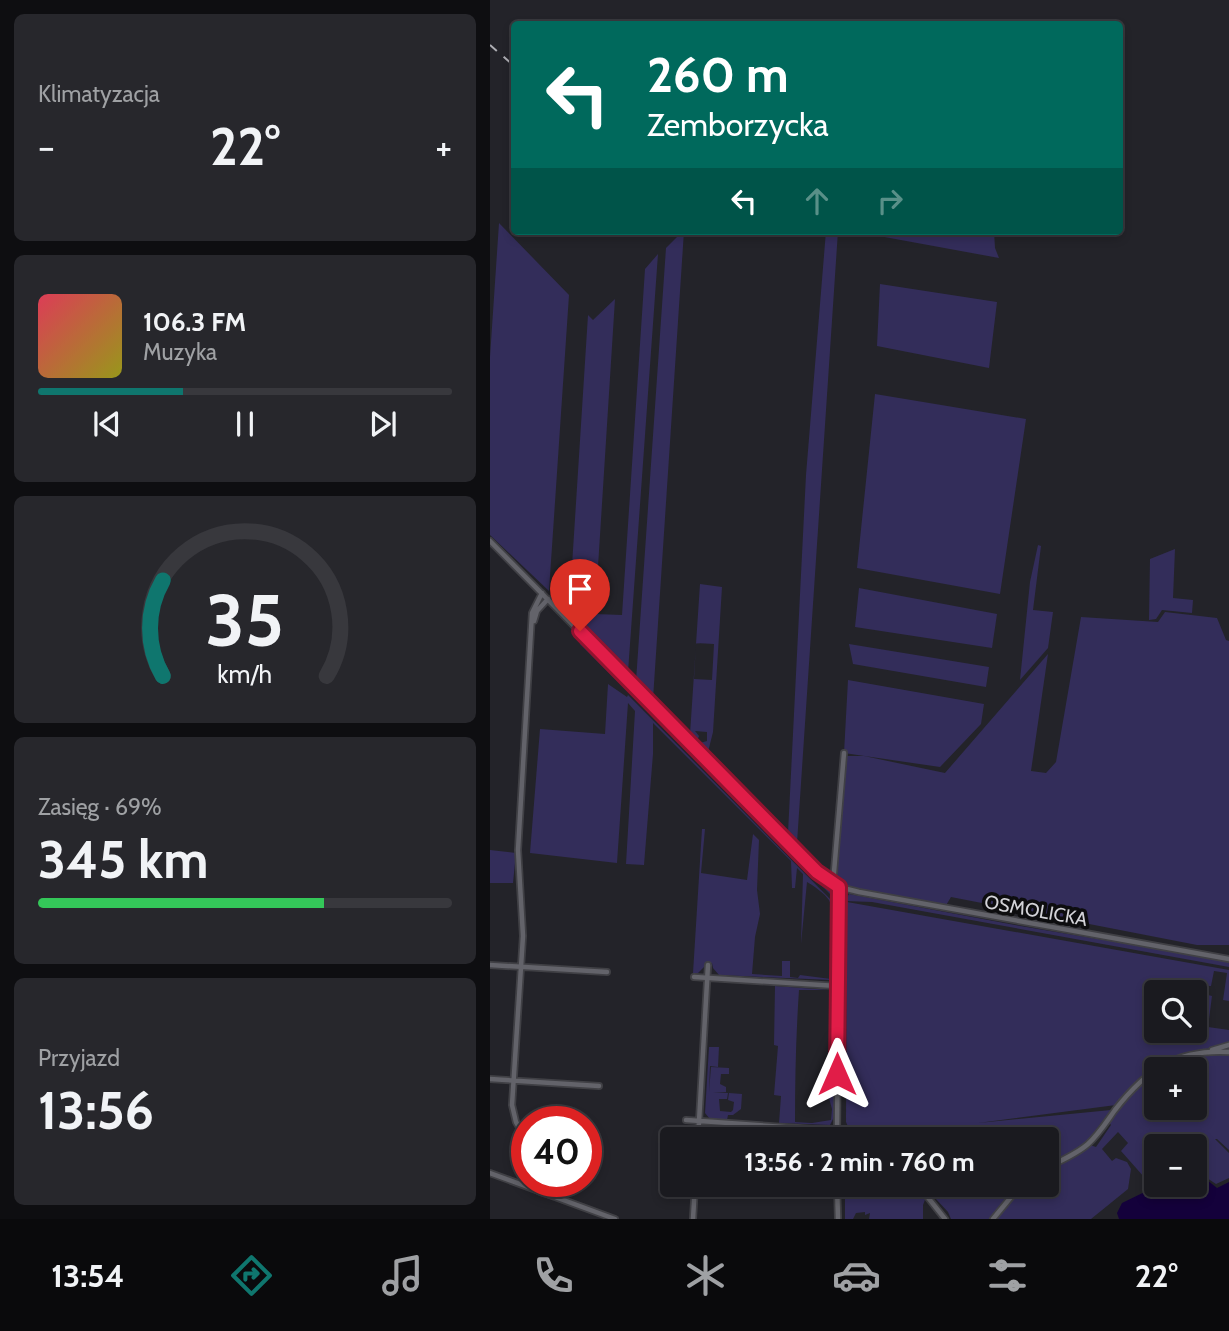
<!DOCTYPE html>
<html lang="pl">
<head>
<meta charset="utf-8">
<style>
	body { margin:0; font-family:Cabin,sans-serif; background:#27272c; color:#f1f3f6; height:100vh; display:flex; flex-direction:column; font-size:26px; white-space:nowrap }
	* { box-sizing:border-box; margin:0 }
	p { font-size:23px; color:#9fa1a4 }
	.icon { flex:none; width:38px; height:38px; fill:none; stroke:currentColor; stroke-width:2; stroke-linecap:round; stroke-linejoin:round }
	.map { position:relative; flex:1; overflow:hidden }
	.side { display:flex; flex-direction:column; gap:14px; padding:14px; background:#0e0e11; width:490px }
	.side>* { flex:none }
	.hud { position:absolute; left:21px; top:21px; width:612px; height:214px; border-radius:7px; box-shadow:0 4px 10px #0003,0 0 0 2px #38383d; background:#00695c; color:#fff; overflow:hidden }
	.fabs { position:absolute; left:654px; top:980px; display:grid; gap:14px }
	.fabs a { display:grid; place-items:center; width:63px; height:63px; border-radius:7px; background:#1a1a1f; box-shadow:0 4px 10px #0003,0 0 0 2px #38383d; font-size:35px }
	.speed { position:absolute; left:21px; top:1106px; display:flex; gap:14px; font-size:35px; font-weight:700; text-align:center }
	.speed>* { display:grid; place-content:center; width:91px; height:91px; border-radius:50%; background:#1a1a1f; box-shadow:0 4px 10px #0003,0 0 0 2px #38383d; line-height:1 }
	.speed .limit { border:10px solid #d22; background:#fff; color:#111 }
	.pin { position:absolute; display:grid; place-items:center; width:60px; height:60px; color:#fff; margin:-72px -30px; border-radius:50% 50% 50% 0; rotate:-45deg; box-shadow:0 0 7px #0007 }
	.pin .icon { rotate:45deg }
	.me { position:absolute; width:77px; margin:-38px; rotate:0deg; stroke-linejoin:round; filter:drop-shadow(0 0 5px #0008) }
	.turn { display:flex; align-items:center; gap:24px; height:147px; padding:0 21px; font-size:32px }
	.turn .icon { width:91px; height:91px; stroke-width:2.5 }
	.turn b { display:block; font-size:49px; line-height:60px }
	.lanes { display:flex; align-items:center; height:66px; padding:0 21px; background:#0003; justify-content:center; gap:35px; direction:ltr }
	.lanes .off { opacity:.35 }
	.big { font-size:52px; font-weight:700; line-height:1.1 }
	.side .card { flex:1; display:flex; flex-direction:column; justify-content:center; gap:10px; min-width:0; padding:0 24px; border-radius:10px; background:#27272c }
	.side .dial { align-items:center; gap:0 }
	.dial svg { height:182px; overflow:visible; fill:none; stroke:#38383d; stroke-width:7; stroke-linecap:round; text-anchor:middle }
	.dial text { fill:#f1f3f6; stroke:none }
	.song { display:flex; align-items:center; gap:21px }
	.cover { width:84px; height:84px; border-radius:10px; background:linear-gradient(135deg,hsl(350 70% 55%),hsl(60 70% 35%)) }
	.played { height:7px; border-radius:4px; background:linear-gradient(90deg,#0f766e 35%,#38383d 35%) }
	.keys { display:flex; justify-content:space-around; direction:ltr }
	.heat { display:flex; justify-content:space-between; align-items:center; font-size:38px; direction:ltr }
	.charge { height:10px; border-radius:5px; background:linear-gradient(90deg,#34c759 69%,#38383d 0) }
	.trip { position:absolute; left:170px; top:1127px; width:399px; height:70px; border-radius:7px; background:#1a1a1f; box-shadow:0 4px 10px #0003,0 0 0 2px #38383d; font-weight:700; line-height:70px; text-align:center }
	.tab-bar { display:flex; height:112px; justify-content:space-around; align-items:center; background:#0a0a0c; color:#9fa1a4 }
	.tab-bar .icon { width:49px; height:49px }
	.tab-bar .on { color:#0f766e }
	.tab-bar b { font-size:32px; color:#f1f3f6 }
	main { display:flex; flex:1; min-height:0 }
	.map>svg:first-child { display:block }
	.green { fill:#332d5a; fill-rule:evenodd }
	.water { fill:#14013b }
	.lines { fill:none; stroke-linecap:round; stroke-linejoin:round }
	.minor-casing { stroke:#404045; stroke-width:8 }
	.minor { stroke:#63636a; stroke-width:4.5 }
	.rail { stroke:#aeaeb4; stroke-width:2; stroke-dasharray:9 9; stroke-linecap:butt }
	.route-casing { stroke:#92132f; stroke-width:18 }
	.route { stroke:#e11d48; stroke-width:12 }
	.labels { text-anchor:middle; stroke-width:7; stroke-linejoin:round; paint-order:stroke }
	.street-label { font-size:19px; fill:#d3d3d8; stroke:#0d0d0f }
</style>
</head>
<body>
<main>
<section class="side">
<div class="card"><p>Klimatyzacja</p>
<div class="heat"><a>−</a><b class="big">22°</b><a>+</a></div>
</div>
<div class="card">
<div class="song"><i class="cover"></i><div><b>106.3 FM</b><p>Muzyka</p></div></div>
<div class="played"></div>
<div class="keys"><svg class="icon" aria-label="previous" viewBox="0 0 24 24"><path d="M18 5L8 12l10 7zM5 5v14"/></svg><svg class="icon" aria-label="pause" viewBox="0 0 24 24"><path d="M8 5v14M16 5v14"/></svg><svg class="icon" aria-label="next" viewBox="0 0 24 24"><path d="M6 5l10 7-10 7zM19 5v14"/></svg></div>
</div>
<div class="card dial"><svg viewBox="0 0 100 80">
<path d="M14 69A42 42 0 1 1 86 69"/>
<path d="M14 69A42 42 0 0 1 14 27" stroke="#0f766e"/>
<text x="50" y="56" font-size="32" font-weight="700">35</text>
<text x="50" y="72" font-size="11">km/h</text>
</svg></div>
<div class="card"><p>Zasięg · 69%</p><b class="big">345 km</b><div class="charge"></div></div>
<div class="card"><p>Przyjazd</p><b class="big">13:56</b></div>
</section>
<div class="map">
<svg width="739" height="1219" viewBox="0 0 739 1219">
	<rect width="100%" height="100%" fill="#232329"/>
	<path class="green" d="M9,223L79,295L59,591L0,535V357Z
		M193,231H194L163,699L146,681L176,248Z
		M336,231H348L307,843L298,833L316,475Z
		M389,231H504L505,248L509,258L389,236Z
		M168,254L138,672L70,606L80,597L98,315L103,320L125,299L105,614L132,615L155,269Z
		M390,284L507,302L499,368L387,346Z
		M385,394L536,419L510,594L367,568Z
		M548,545L551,546L543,610L563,612L558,648L530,680L540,582Z
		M685,549L683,598L703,600L702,613L672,610L666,619L659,620L660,559Z
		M210,584L232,587L223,732L218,752L210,743L217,741V732L205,731L209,736L207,741L200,734ZM206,643L224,644L222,680L204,679Z
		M369,588L507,614L502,648L365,627Z
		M675,612L727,618L736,640L739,641V945H707L461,897L455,907L362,888L347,882L354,756H374L455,773L558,654L541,771L556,773L566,762L591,617L668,622Z
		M91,642L120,665L338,887L345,899L90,644Z
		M359,644L499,667L496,687L363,664Z
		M358,680L494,704L491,724L450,767L354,753Z
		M118,684L137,697L138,695L341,900L342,909L345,912V970L342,980L229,975L223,968L222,963H215L214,967L208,973H203L212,829H215L211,873L257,880L263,834L269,840L267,890L270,914L265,937L262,974L292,976V961H300V977L308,978L310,975L341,979C346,965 347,914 339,900C335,894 323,885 317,882L311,944L313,874L307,868L305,888H302L301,861L163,723V754L154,865L136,864L145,711L138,703L127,863L40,853L50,729L115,734Z
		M0,850L26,853L23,883H0Z
		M359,894L525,925L739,961V967L382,902L355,901Z
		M357,902L739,970V1001L733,1000L737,973L724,971L721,986H716L714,994L722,996L718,1027L739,1030V1042L673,1062L649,1078L626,1105L488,1123L621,1110L595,1144L557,1165L556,1139H372L359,1129L356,1122ZM667,992H705V1031H667Z
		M285,986L339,990H309C306,1034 305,1078 305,1122L322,1123L341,1120L342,1109L339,1098L342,1095L344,1025V1117L340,1125L289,1123L291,1096L284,1095L288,1046L284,1045Z
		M219,1047H229L228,1067L220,1066L219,1092L221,1067L239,1068V1074H231L230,1084L236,1087V1092H223L238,1093L237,1099H229L230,1111L241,1112L243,1110L244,1102L238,1100L239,1093L252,1094L251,1109L243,1115H238L237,1120L220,1119L215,1113Z
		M726,1054L739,1055V1150L727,1139H725L739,1153V1178L726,1184L717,1178C709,1185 702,1188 693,1185H705V1146H667V1183L662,1186L631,1151L638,1143L628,1132L612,1149L622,1161L626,1158L637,1162L641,1169L638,1189L601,1219H506L534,1185H556L557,1171L591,1153L600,1145L606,1147L621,1125L619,1122C633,1103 648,1086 667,1071V1108H705V1069H670L703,1057Z
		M355,1185H424L436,1197L433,1205V1219H379L380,1213L375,1215V1212L366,1213L363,1219H355Z
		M433,1185H526L500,1219H461L458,1212Z"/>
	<path class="water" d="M717,1180L727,1188L739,1182V1219H629L627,1213L632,1203L669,1185H687L703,1188Z"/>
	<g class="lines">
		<g class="minor-casing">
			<path id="minor" d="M0,541L327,872L349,887L369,892L739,959
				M44,621L47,611L58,599
				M343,884L354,753
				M0,965L117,972
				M204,977L347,986
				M722,1050L739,1045
				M0,1079L109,1086
				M196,1120L351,1131L368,1139
				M208,1139L218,965
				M347,1139L349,887
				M37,1141L26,1122L22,1105L33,936L28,850L42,613L52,593
				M556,1168C570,1161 587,1154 598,1144C609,1134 617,1121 625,1110C656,1070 686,1049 739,1052
				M0,1173L125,1219
				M347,1185L348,1219
				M428,1185L455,1219
				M203,1219L205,1185
				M503,1219L531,1185"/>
		</g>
		<use href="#minor" class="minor"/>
		<path class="rail" d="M0,45L22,64"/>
	</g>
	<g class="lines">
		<g class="route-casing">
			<path id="route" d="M90,631L327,872L349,887L347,1074"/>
		</g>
		<use href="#route" class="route"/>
	</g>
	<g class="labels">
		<g class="street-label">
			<text transform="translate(546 910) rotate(10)" y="7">OSMOLICKA</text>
		</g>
	</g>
</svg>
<div class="fabs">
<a><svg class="icon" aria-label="search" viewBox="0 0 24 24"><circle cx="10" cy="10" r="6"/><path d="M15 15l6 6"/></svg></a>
<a>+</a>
<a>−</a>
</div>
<div class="speed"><div class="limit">40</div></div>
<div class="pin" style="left:90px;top:631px;background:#d93025"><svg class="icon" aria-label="arrive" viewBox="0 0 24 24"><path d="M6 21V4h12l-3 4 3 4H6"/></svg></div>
<svg class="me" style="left:347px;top:1074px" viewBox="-20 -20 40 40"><path d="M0-17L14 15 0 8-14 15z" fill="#e11d48" stroke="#fff" stroke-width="4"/></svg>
<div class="trip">13:56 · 2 min · 760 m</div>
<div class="hud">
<div class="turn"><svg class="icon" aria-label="left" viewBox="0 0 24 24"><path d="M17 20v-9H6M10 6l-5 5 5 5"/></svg><div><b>260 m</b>Zemborzycka</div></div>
<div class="lanes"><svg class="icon" aria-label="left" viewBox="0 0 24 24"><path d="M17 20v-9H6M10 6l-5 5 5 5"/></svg><svg class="icon off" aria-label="ahead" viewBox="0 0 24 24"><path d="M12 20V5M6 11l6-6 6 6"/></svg><svg class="icon off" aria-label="right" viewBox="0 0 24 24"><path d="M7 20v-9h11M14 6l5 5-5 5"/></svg></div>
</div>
</div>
</main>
<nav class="tab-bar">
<b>13:54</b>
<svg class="icon on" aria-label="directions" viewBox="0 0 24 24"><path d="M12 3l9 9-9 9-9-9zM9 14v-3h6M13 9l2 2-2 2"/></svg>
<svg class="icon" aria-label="music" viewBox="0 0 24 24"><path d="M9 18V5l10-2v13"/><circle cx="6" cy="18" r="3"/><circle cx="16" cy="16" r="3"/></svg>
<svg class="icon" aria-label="phone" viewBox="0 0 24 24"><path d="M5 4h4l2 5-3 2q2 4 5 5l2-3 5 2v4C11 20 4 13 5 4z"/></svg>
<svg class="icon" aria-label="climate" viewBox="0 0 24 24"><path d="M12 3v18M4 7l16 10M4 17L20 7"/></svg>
<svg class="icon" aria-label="car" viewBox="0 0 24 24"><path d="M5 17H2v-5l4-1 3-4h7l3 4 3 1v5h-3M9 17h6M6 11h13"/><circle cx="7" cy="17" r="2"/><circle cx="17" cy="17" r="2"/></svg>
<svg class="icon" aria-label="filters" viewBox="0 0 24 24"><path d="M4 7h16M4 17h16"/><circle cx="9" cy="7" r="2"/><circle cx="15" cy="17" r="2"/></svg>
<b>22°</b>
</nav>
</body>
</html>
